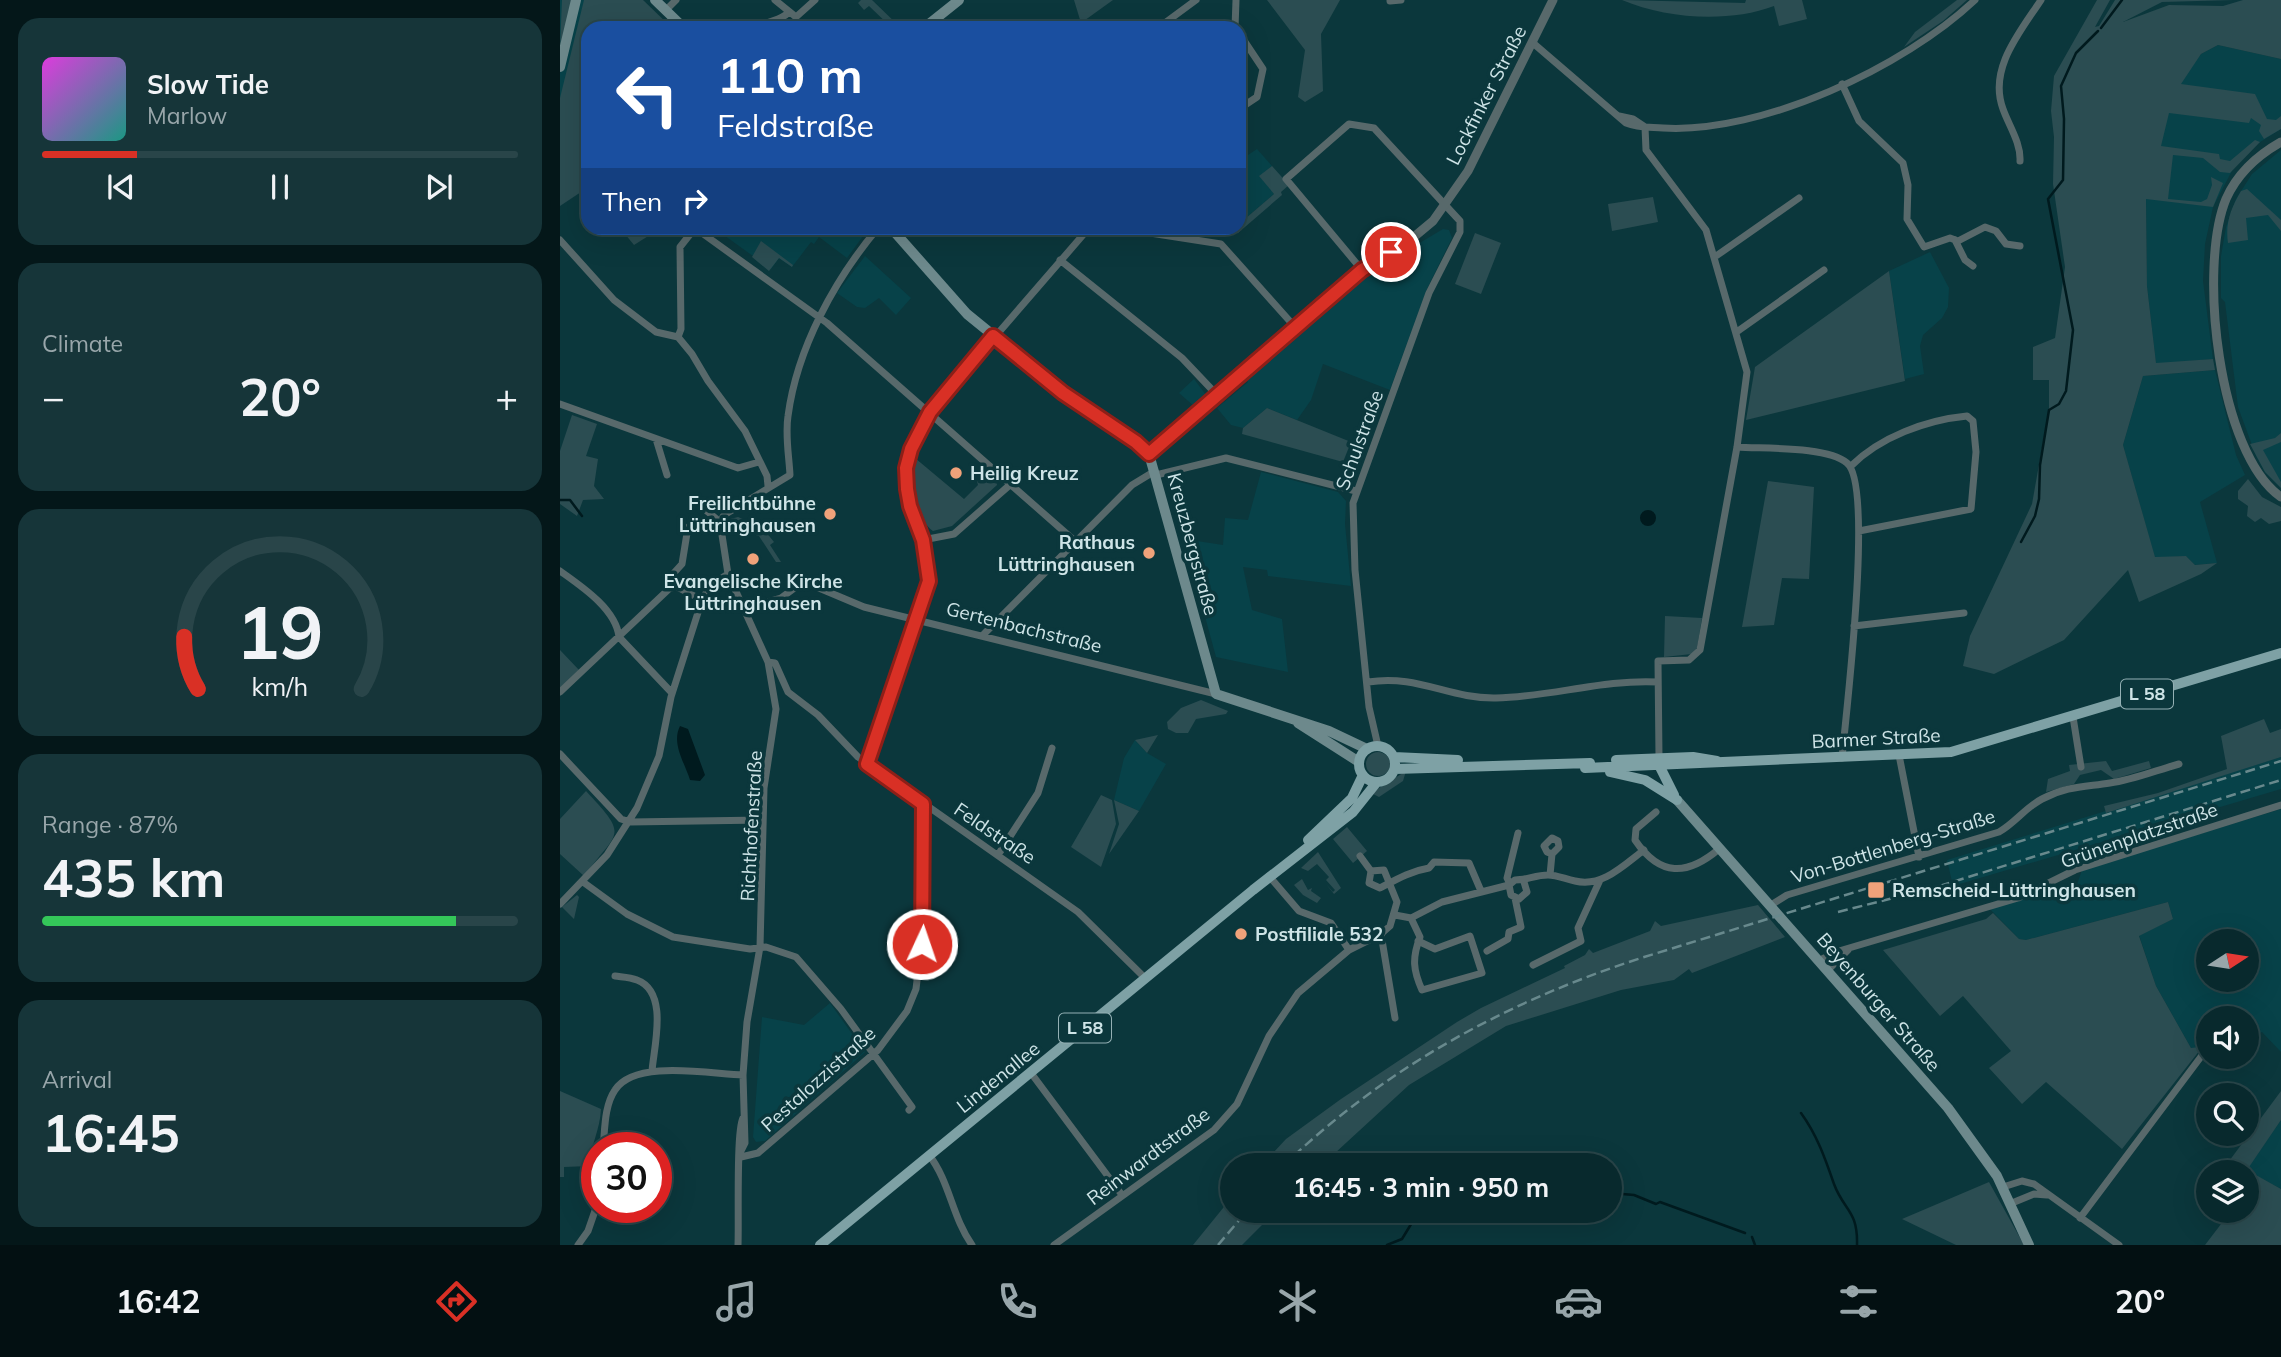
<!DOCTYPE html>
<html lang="en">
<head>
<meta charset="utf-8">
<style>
	body { margin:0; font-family:Mulish,sans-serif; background:#163539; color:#f1f3f6; height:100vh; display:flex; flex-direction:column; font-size:26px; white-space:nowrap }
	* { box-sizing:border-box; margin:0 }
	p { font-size:23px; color:#98a6aa }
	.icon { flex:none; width:38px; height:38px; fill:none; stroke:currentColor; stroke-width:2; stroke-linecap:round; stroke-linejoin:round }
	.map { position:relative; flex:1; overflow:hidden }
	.details { display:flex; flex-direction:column; gap:18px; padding:18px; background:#041719; width:560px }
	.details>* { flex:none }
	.banner { position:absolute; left:21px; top:21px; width:665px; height:214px; border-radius:21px; box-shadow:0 7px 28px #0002,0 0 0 2px #294549; background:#1a4fa0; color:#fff; overflow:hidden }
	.needle { width:46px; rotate:78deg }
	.tools { position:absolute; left:1636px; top:929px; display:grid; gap:14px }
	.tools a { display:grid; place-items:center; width:63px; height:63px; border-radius:50%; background:#08292d; box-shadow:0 7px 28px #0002,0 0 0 2px #294549; font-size:35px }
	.speed { position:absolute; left:21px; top:1132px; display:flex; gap:14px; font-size:35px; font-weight:700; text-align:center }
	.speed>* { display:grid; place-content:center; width:91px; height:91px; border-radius:50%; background:#08292d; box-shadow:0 7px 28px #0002,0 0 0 2px #294549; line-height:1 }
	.speed .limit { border:10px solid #d22; background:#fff; color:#111 }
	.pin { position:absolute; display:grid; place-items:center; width:60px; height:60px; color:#fff; margin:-30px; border:4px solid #fff; border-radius:50%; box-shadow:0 2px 7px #0007 }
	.me { position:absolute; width:77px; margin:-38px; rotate:3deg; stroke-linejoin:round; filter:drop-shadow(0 0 5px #0008) }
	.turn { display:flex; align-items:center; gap:24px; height:147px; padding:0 21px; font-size:32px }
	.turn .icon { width:91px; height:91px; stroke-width:2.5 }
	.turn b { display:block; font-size:49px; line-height:60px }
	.then { display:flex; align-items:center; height:66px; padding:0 21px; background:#0003; gap:14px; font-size:26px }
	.big { font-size:52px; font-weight:700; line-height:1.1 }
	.details .widget { flex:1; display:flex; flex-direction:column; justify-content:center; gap:10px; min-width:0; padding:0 24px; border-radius:21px; background:#163539 }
	.details .dial { align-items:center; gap:0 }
	.dial svg { height:182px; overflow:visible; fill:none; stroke:#294549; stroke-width:7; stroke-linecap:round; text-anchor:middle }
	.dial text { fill:#f1f3f6; stroke:none }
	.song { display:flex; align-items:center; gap:21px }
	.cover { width:84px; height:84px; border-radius:10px; background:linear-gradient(135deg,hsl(300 70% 55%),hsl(170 70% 35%)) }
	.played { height:7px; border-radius:4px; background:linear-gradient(90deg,#d93025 20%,#294549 20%) }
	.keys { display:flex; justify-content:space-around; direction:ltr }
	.heat { display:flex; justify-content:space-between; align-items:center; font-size:38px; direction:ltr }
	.charge { height:10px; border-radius:5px; background:linear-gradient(90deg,#34c759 87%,#294549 0) }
	.trip { position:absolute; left:660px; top:1153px; width:402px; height:70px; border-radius:35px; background:#08292d; box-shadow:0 7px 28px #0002,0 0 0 2px #294549; font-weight:700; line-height:70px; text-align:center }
	.menu { display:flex; height:112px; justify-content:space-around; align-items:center; background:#031012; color:#98a6aa }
	.menu .icon { width:49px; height:49px }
	.menu .selected { color:#d93025 }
	.menu b { font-size:32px; color:#f1f3f6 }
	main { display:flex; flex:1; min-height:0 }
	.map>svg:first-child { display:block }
	.built { fill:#074249; fill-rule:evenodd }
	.green { fill:#2b4d52 }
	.water { fill:#001a1e }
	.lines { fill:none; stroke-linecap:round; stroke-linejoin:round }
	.stream { stroke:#001a1e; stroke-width:2.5 }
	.minor { stroke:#58696b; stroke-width:7 }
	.tertiary { stroke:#58696b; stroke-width:9 }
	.secondary { stroke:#6d898c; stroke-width:10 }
	.primary { stroke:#7ea1a5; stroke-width:10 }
	.rail { stroke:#68898d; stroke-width:2.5; stroke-dasharray:10 5; stroke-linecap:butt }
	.route-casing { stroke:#8d1f18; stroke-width:18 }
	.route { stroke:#d93025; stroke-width:12 }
	.poi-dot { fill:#f0a27a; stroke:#0b373c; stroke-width:2.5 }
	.labels { text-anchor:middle; stroke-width:7; stroke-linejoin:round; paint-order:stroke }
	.shield { fill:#0b373c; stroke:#94b0b4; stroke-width:2 }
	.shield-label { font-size:18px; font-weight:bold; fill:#cee4e7 }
	.street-label { font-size:19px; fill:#cee4e7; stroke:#0b373c }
	.poi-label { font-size:19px; font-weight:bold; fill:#cee4e7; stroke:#0b373c; text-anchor:start }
</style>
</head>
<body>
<main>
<section class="details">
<div class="widget">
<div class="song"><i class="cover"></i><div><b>Slow Tide</b><p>Marlow</p></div></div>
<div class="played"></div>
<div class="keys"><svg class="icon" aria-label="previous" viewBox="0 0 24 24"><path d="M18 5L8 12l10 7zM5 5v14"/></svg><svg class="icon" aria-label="pause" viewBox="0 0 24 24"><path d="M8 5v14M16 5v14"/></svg><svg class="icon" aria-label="next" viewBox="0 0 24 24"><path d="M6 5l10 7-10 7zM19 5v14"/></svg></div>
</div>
<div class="widget"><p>Climate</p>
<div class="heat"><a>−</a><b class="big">20°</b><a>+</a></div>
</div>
<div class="widget dial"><svg viewBox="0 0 100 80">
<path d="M14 69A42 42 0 1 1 86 69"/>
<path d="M14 69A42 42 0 0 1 8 46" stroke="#d93025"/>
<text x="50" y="56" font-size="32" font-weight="700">19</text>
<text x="50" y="72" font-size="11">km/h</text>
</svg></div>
<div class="widget"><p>Range · 87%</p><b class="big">435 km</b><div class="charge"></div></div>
<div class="widget"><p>Arrival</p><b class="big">16:45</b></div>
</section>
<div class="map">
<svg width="1721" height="1245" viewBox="0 0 1721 1245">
	<rect width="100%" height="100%" fill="#0b373c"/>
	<path class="built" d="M0,0H27L0,105Z
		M1658,45L1721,59V129L1697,144L1675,165L1653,207L1645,244L1643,281L1653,359L1596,364L1587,286L1586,199L1614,91L1641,54Z
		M697,149L712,166L700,176L714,194L679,224V161Z
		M1721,150V488L1705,472L1696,456L1678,407L1665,302L1661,298V256L1666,227L1676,199L1692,174Z
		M154,228H309L287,258L259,237L254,244L251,242L232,267L219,258L211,269Z
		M883,229L889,230L892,238L867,289L830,390L763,364L751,400L737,420L707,408L683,428L671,425L657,408L688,382L685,378L801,278Z
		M1370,252L1389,288L1388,307L1382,318L1363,335L1360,346L1364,374L1345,379L1329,271Z
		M305,256L351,298L336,315L319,298L305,308L297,307L277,293Z
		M1655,370L1676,455L1685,475L1640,502L1657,563L1635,565L1626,556L1595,558L1563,445L1583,376Z
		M634,379L646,395L635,407L619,393Z
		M701,472L778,492L786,501L785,524L791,586L708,576L707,570L683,567L692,610L722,619L728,672L656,657L624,539L663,545L665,518L688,520Z
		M575,740L587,753L606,764L579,811L554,800L564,758Z
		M1721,757V789L1393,886L1387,860Z
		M1721,809V1052L1702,1032L1687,1039V1018H1648V1050L1631,1048L1596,986L1579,935L1613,919L1608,902L1466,940L1459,939L1429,908L1495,888L1504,891L1516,887L1522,870ZM1648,942H1687V980H1648Z
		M270,1003L305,1052L205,1141L196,1142L193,1137L202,1017L244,1025Z
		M1721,1120V1189L1686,1170Z"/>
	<path class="green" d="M2,0H12L0,48Z
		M24,0H83L112,28H28V194L21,192L0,206V98Z
		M301,0H312L341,28H332L309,6L304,10L298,3Z
		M514,0H553L521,23Z
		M707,0H780L761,34L763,91L745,102L738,97L745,50Z
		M1062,0L1185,3L1186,0H1242L1247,19L1219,26L1214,6C1169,23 1107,19 1062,0Z
		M1397,0H1407L1383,21L1344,47L1355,32Z
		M1537,0H1550L1535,27L1539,26L1555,0H1674L1602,2L1563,22L1609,5L1663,6L1683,0H1721V59L1658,45L1641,54L1621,84L1695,94L1707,119L1716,120L1721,116V129L1704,139L1699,131L1701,125L1691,118L1689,123L1609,113L1601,146L1659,154L1660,159L1670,161L1695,140L1700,142L1670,173L1660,172L1643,158L1613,155L1608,199L1641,202L1647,199L1652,185L1651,177L1663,183L1653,207L1586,199L1587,286L1596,363L1653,359L1655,370L1583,376L1563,445L1595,557L1626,556L1635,565L1657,563L1641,574L1579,602L1568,570L1504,640L1434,674L1403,666L1410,636L1472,504L1489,408V380H1473V347L1495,338L1505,267L1493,184L1494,137L1491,111L1494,76Z
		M712,166L729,185L721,192L722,195L678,233L674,228H679V224L714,194L699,176Z
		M1687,189L1721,220V231L1708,215L1686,218L1688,240L1668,243C1665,223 1671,208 1681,191Z
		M1093,197L1098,222L1052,231L1048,204Z
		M60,228H101L74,245Z
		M915,233L941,243L921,294L895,284Z
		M201,241L233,265L232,267L219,258L209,271L192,257Z
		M1329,271L1345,381L1186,420L1195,367Z
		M707,408L791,442L783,462L682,434L683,428Z
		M12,415L37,424L26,456L38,459L34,486L44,499L23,500L17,516L0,504V451Z
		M1721,433V442L1703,450L1721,482V488L1705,472L1690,444L1715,438Z
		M355,458L404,499L418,485L414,470L419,465L436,479L437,485L392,526L373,531C353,517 350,480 355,458Z
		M1688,479L1702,497L1721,507V521L1709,524L1701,518L1695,522L1687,516L1688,506L1678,499V491Z
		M1208,481L1254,487L1249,579L1222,578L1214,625L1182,627Z
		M178,517L202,527L214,542L210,545L221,562H216L199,536L176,529L170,519Z
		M1105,616L1142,618L1137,648L1132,654L1104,657Z
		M0,650L19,670L0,688Z
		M641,700L668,711L666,714L636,719L628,733H616L608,729L607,722L621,708Z
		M1704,719L1710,733L1721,729V757L1546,813L1544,806L1598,793L1667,769L1661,736Z
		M598,735L587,753L575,740Z
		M806 764a12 12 0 1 1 24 0a12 12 0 1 1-24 0Z
		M1546,761L1552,771L1589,761L1591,768L1554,779L1541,770L1520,775L1514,784L1486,792L1488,779L1510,771L1509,765Z
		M846,771L843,781L819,797L811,793Z
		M26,791C70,838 58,830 24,876L0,854V819Z
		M541,795L552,800L556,824L541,867L511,847Z
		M554,800L579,811L549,854L559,824Z
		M787,827L807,851L793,863L773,839Z
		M758,852L781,888L774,894L766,884L773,892L775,890L766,880L769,877L757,864L748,871L741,868Z
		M742,879L748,890L752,888L751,891L761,898L757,903L743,895L734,885Z
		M17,895L19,897L14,919L2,907Z
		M1608,902L1613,919L1579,936L1596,986L1631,1048L1640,1047V1050L1562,1149L1486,1082L1462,1104L1429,1068L1451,1051L1403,996L1380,1016L1323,950L1426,919L1433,913L1459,939L1466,940Z
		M1198,905L1225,937L1132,973L1129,969L1114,980L1061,990L946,1026L849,1085L762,1165H702L726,1139L781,1099L897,1022L921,1008L1005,968L1004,966L1025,955L1029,949L1033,953L1090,931L1095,921L1101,926Z
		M0,1091L41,1109C40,1130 31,1144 29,1166L4,1167V1177H0Z
		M1721,1091V1120L1687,1170L1721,1189V1245H1645L1671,1211H1687V1172H1661Z
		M1429,1182L1464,1245H1396L1342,1219Z
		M672,1197V1211H716L682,1245H633Z"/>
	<path class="water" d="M1080 518a8 8 0 1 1 16 0a8 8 0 1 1-16 0Z
		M120,726L128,729L145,775L140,781L130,780C125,763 111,744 120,726Z"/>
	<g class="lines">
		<path class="stream" d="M1541,28L1562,0
			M0,500H10L22,516
			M1461,542L1475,516L1479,499L1480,465L1489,410L1499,404L1506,391L1513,330L1488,199L1503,180L1504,119L1501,86L1516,53L1538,31
			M1241,1113C1257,1135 1265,1158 1274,1184C1284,1211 1298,1210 1297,1245
			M1050,1193L1074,1195L1096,1204L1100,1202L1185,1233
			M1192,1237L1195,1245
			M827,1245L842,1239L856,1216L883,1211"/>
		<path class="minor" d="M215,0L236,17L255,0
			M830,1L841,0
			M106,10L116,0
			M199,28C208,19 219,22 228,13
			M598,28L636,0
			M675,28L676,0
			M679,33L703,69L697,97L679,109
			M973,43L1066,123C1078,128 1090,127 1103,128C1202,134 1344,67 1415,0
			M1282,84L1299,121L1343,163L1348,185L1347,219L1364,247L1390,238L1398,241L1425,227L1436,231L1446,244L1460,246
			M1059,116L1073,119L1085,127
			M1085,127L1086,150L1146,230L1187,372L1177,447L1140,650L1129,660L1098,661L1099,757
			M1460,161C1461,143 1449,126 1443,109C1428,69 1460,32 1481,0
			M135,228L267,323L516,542
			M558,228L661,244L735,327
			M0,240L54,300L96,332L118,337L132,354L148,381L185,431L207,476L208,486
			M1395,240L1405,260L1413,266
			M1156,256L1239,198
			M500,260L622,358L658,396
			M802,270L726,179L789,124L814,128L900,221V232L869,293L793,503L795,570L809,707L818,746
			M1178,331L1264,270
			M118,337L121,329L120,247L135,228
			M0,404L178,468L199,462
			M96,439L107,475
			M1177,447C1204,449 1267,446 1287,463C1314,485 1286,713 1282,758
			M1291,466C1320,437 1366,420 1407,416L1413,421L1416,452L1411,509L1299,531
			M596,475L666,458L796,491
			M135,501L160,522
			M363,540L394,534L452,483
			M0,571C21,586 56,609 59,637L112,693
			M110,588L117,587L142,600
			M185,608L221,598L240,584L247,583L304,607L656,694
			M1294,626L1404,613
			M423,635L572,485L595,471
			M208,662L215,663L228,692L258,715L298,757L518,912L585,978
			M808,682C858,674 889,699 936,698C990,697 1044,679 1098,682
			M0,692L110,588L112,575L122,564L128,527L160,522
			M1513,717L1521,767
			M0,754L61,819L70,822L203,820
			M1339,755L1359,857
			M307,764L369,581L363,540L350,506L347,489L346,469L351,449L370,412L529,228
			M1096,812L1076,829L1075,840C1100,877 1127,876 1159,849
			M438,855L478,793L492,748
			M800,856L811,871
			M990,875L992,854L999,847L998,841L992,838L984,846L987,852L992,854
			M709,876L739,911L771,923L789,950
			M23,882L67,914L113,937L190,949L206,947L236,957L281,1009L352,1107L349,1110
			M950,884L947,878L958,833
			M949,885L955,880C966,880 976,875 988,875C997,875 1005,879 1015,881C1042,888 1064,865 1084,850
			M949,885L951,895L959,899L967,892L964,882
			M0,904L47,855L77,808L99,756L111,697L142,600L150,586L168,574
			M1211,905L1227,895L1439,832C1455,823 1466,807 1482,799C1507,786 1525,787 1550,783C1573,780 1597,770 1619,764
			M835,915L851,918L882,902L949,885
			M851,918L860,937C852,958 853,970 862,990L922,973L910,936L875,949L858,941
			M821,934L835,1018
			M927,951L948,939L949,932L961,927L955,898
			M1260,960L1279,951L1458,898L1515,870L1721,805
			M973,965L1021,941L1018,928L1040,880
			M1268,970L1288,950
			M55,976C62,977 70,977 77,980C109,992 94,1046 92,1071
			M471,1073L562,1195
			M43,1148C45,1130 44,1106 55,1090C75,1059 150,1074 183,1075
			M181,1151L185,1143L183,1075L187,1022L200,947L204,788L216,709L208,662L168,574L160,522L164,515L230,475C229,456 225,435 228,416C237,348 275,279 318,228
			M369,1155C390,1182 392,1217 412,1245
			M181,1157L198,1153L318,1050L347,1011L356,989L363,930V804
			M1443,1187L1462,1181L1474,1184L1559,1245
			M1452,1203L1474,1194L1487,1195
			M1520,1218L1646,1050
			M18,1245L28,1231L37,1205
			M178,1245C179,1222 176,1131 183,1118
			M494,1245L654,1130L677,1104L709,1036L738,993L789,950L821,934L830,926L837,902L824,870L811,871L809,883L820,888C837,879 851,871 869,868L874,862L909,863L921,891"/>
		<path class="tertiary" d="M1721,142C1698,155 1677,174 1666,199C1638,267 1658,453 1721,497
			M589,454L802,270L849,241L873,221L908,171L993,0"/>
		<path class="secondary" d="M95,0L124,28
			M364,28L399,0
			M0,67L16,0
			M331,228L407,314L504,393L589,454L656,694L769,731L807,749
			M738,723L799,762
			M1117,800L1388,1108L1437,1176L1469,1245"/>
		<path class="primary" d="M799 764a18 18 0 1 1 36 0a18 18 0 1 1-36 0Z
			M834,757L898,760
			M1056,760L1133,757L1157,761
			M1099,765L1114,795
			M1025,768L1391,752L1721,653
			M835,769L1030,763
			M1050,772L1085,780L1117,800
			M748,840L792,798L803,775
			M260,1245L693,890L793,812L817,782"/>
		<path class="rail" d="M1278,912L1373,888L1721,780
			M723,1166C826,1067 946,1002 1081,958L1721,761
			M658,1245L687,1211"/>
	</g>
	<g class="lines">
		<g class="route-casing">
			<path id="route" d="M362,944L363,804L307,764L369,581L363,540L350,506L347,489L346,468L351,449L370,412L433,336L503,393L576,442L589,454L802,270L831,252"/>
		</g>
		<use href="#route" class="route"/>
	</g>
	<g class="poi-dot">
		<circle cx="396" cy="473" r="7"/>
		<circle cx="270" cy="514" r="7"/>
		<circle cx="589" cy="553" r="7"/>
		<circle cx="193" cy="559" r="7"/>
		<rect x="1307" y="881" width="18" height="18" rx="3.5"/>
		<circle cx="681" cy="934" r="7"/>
	</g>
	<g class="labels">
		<g class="shield">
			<rect x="1561" y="679.5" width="52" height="29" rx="5"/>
			<rect x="499" y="1013.5" width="52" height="29" rx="5"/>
		</g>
		<g class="shield-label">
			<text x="1587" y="700">L 58</text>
			<text x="525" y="1034">L 58</text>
		</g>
		<g class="street-label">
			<text transform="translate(926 95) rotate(-63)" y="7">Lockfinker Straße</text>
			<text transform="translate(799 440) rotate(-70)" y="7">Schulstraße</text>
			<text transform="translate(633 544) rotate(75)" y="7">Kreuzbergstraße</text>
			<text transform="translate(464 627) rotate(14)" y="7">Gertenbachstraße</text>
			<text transform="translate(1316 738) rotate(-3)" y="7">Barmer Straße</text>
			<text transform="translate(191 826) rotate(-87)" y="7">Richthofenstraße</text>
			<text transform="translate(435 833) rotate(34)" y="7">Feldstraße</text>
			<text transform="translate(1579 835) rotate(-19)" y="7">Grünenplatzstraße</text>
			<text transform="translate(1333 846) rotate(-17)" y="7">Von-Bottlenberg-Straße</text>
			<text transform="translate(1319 1002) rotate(49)" y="7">Beyenburger Straße</text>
			<text transform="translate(438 1077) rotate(-39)" y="7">Lindenallee</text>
			<text transform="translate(258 1079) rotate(-42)" y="7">Pestalozzistraße</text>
			<text transform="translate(588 1156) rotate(-37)" y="7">Reinwardtstraße</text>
		</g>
		<g class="poi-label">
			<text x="410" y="480">Heilig Kreuz</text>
			<text x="256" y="510" text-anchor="end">Freilichtbühne<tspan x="256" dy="22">Lüttringhausen</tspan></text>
			<text x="575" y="549" text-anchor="end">Rathaus<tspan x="575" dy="22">Lüttringhausen</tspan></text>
			<text x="193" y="588" text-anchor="middle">Evangelische Kirche<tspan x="193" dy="22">Lüttringhausen</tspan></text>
			<text x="1332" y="897">Remscheid-Lüttringhausen</text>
			<text x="695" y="941">Postfiliale 532</text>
		</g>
	</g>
</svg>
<div class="tools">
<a><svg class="needle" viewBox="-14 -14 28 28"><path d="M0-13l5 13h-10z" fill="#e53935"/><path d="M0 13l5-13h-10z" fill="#98a6aa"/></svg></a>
<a><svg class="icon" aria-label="sound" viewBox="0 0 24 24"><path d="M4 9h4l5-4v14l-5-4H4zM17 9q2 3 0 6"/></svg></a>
<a><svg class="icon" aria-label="search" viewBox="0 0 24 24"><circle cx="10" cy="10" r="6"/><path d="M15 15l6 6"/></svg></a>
<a><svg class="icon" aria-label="layers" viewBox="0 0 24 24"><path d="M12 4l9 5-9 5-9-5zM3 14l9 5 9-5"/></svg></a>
</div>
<div class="speed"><div class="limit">30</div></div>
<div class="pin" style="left:831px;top:252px;background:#d93025"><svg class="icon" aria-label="arrive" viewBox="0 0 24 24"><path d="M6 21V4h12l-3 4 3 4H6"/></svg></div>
<svg class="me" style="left:362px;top:944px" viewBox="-20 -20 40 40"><circle r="17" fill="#d93025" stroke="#fff" stroke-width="3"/><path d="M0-11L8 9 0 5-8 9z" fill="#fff"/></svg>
<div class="trip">16:45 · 3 min · 950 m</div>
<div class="banner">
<div class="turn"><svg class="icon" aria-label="left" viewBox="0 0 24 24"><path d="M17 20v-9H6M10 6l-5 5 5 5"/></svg><div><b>110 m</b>Feldstraße</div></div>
<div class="then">Then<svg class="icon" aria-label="right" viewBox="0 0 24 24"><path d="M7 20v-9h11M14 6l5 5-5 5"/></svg></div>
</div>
</div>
</main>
<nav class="menu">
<b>16:42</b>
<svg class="icon selected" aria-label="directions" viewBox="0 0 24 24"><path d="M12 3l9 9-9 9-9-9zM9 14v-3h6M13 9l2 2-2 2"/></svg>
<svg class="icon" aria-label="music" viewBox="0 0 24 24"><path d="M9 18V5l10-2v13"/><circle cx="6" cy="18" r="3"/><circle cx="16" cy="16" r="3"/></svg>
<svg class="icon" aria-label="phone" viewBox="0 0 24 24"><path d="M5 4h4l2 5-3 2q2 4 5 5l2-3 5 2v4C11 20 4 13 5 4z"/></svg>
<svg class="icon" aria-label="climate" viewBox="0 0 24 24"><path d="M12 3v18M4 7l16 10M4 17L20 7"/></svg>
<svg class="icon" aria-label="car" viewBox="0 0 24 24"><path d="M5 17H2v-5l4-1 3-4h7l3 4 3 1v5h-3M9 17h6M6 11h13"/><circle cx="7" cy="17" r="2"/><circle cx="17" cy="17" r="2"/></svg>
<svg class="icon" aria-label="filters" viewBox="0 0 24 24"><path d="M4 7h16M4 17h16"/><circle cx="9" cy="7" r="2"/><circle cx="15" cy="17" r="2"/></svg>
<b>20°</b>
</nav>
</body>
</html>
